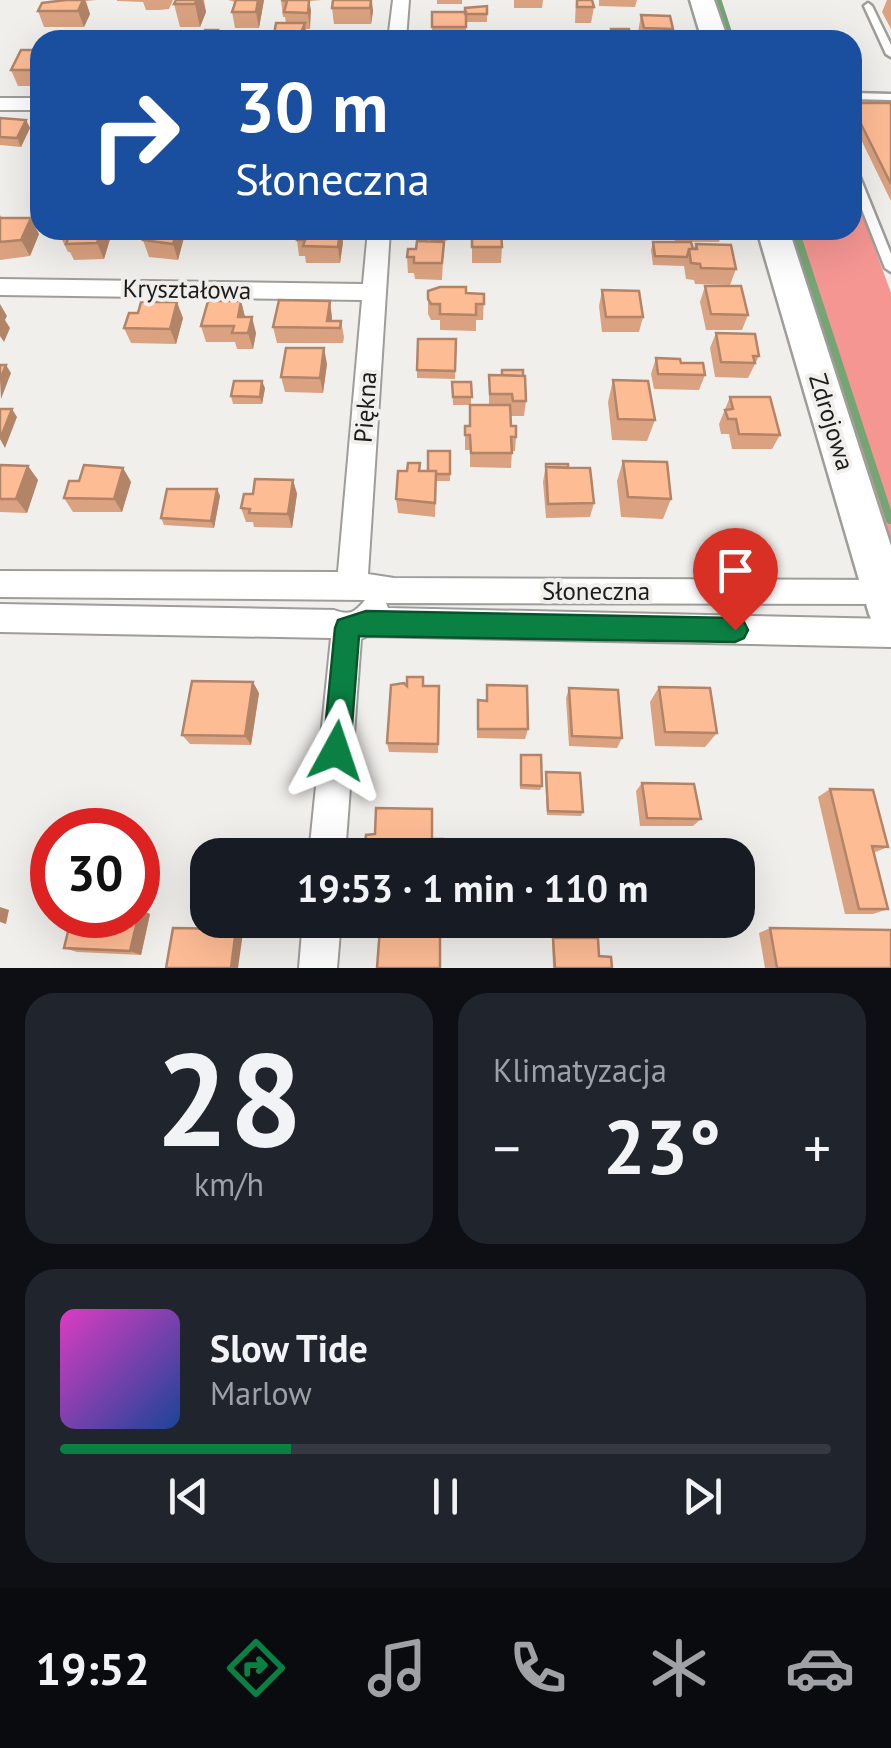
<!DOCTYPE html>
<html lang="pl">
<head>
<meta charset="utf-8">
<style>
	body { margin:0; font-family:"PT Sans",sans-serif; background:#20242c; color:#f1f3f6; height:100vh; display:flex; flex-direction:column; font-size:38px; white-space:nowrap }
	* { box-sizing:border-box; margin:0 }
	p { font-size:32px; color:#9ea1a6 }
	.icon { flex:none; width:55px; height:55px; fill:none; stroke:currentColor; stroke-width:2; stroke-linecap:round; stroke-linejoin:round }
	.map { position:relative; height:968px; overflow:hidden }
	.panel { display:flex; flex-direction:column; gap:25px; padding:25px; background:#0d0f14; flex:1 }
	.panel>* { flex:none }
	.banner { position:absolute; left:30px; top:30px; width:832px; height:210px; border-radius:30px; box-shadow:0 10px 40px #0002; background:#1a4fa0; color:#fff; overflow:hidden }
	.speed { position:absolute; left:30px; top:808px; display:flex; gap:20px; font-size:50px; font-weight:700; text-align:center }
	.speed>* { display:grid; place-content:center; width:130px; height:130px; border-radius:50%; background:#171b24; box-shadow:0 10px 40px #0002; line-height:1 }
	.speed .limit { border:15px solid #d22; background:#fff; color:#111 }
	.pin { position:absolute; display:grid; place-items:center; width:85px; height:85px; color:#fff; margin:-102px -42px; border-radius:50% 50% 50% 0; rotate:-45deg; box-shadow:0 0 10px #0007 }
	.pin .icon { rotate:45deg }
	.me { position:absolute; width:110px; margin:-55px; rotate:5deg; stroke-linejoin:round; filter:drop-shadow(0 0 8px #0008) }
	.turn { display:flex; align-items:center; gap:35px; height:210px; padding:0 40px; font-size:45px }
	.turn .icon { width:130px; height:130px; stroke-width:2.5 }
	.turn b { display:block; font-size:70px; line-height:85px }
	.big { font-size:75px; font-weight:700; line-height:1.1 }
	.panel .card { flex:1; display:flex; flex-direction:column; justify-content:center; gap:15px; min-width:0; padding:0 35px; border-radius:30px; background:#20242c }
	.panel .dial { align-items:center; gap:0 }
	.dial b { font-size:130px; line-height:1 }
	.song { display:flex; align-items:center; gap:30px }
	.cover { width:120px; height:120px; border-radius:15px; background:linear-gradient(135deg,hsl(310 70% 55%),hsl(220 70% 35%)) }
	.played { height:10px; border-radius:5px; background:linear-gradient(90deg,#0b8043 30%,#363941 30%) }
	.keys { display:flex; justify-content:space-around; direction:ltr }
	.heat { display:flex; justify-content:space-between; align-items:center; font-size:55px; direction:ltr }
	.panel .tiles { flex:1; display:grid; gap:25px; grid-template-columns:1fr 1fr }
	.card:last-child { grid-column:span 2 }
	.trip { position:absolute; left:190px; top:838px; width:565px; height:100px; border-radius:30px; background:#171b24; box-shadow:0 10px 40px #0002; font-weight:700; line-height:100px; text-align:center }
	.tab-bar { display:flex; height:160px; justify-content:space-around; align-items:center; background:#090b0e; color:#9ea1a6 }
	.tab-bar .icon { width:70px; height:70px }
	.tab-bar .selected { color:#0b8043 }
	.tab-bar b { font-size:45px; color:#f1f3f6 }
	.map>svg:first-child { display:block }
	.forest { fill:#f59693 }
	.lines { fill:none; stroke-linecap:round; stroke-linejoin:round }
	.stream-far1 { stroke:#76a575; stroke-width:5 }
	.stream { stroke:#76a575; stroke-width:8 }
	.lane-casing { stroke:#9e9d9a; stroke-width:5 }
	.street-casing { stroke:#9e9d9a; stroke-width:4 }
	.secondary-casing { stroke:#9e9d9a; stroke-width:5 }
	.lane { fill:#fff; fill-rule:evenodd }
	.street { fill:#fff; fill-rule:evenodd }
	.secondary { fill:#fff; fill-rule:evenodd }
	.wall { fill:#daa280 }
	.shaded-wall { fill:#b28468 }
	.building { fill:#febc95; stroke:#b28468; stroke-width:2.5 }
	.route { fill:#0b8043; stroke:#07532c; stroke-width:2.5 }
	.labels { text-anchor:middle; stroke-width:8; stroke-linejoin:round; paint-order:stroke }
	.street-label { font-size:25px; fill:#1c1c1b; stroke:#f1efec }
</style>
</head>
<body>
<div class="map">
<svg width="891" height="968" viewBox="0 0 891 968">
	<rect width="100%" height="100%" fill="#f1efec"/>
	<path class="forest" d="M853,188L891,293V554L787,230H852Z"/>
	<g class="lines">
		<path class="stream-far1" d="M719,0L732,40
			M795,230L799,242"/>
		<path class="stream" d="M798,239L890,520"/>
		<g class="lane-casing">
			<path id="lane" d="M868,3L872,6L891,45V57L886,54L864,6Z
				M852,93L891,94V100L852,99Z
				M852,167L857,170L891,254V272L885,268L852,184Z"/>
		</g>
		<g class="street-casing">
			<path id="street" d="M393,0H409L406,40H388Z
				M0,98H40V110H0Z
				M368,230H390L368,574L394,578L891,580V602L884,604L386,603L388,608L891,619V647L368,636L361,639L345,855H309L331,638L0,632V604L334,610C350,616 355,612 365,600L0,597V571L338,572L362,300L0,295V279L363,284Z
				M303,920H341L337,968H299Z"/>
		</g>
		<g class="secondary-casing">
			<path id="secondary" d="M690,0H714L728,40H702Z
				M757,230H789L891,546V634L875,628L869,614Z"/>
		</g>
		<use href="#lane" class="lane"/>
		<use href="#street" class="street"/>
		<use href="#secondary" class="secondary"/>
	</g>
	<path class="wall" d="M63,0H96L86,1L90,14L84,27H44L38,11Z
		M117,0H173L169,9L159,10H146L143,2L117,1Z
		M176,0H204L206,12L200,27H180L174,4Z
		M228,0H264L259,28H235L232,12L235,2Z
		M281,0H322L310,1V29H306L307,39L286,23L285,17H283Z
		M333,0H372L373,11L371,24H334L332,8Z
		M437,0H462V4H437Z
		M514,0H543L542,8H514Z
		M576,0H592L594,7L591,23H575Z
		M599,0H637L635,7L599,6Z
		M887,0H891V29L882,12Z
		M487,6V22H466V40H428L432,38V12H465Z
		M641,15L673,29L671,40H639L638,32Z
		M611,29L630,36L629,40H610Z
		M40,50V86H18L11,70Z
		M852,103H891V201L852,121Z
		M0,118L26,120L30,128L21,147L0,145Z
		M0,215L2,218L39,234L30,256L0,260Z
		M54,230H106L110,239L104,259L74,260L70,252H68L60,236L61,234H56Z
		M147,230H186L178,260L149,257L143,240Z
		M244,230H274L273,238H246Z
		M298,230H341L343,242L340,263H306L305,256H299L297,240Z
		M418,230H454L453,239L439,242H444L442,280L415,279L414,273H408L407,257L416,249L431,241V238H418Z
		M472,230L502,247L501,263H472Z
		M673,230H723L719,242H675Z
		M653,242L693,249L696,244L736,269L730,285L695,284L694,280L686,279L684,266L653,265L651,250Z
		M705,286L748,315L742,330H706L700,302Z
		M602,290L643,317L639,332H602L599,306Z
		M428,291L484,294L483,320H476V331L440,330V320H431L428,314Z
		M241,301L245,317L256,333L253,349H237L235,342H206L201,326Z
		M332,317V321H341L344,337L343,343H277L273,327Z
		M183,318L176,344L131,343L124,328Z
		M716,333L759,356L748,378L715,377L710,348Z
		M456,339L455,379L417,378V370Z
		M656,358L681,363L705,375L699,390L654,389L651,374Z
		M327,364L323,393L285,392L281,377Z
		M489,375L526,401L524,416H511L510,409L511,426L516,437L515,451H512L511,468L470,467V450H465V426H469L470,405H489Z
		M613,380L655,420L647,441L612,440L608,402Z
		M452,382H471V405H453Z
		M265,388L262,404H233L231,396Z
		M730,397L780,435L772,449H732L729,434H721L719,424Z
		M450,451V481H436L435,517L398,513L396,499L407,471H428Z
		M623,461L671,499L663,519L621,517L617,481Z
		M546,464L568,468L594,503L590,517L546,518L543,482Z
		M0,465L28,466L38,480L27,513L0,512Z
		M123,468L131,482L122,512H73L64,498L79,481Z
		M293,480L297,494L292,528L254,527L253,522H246L241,508L253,494Z
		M217,489L220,496L214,528L164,525L161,518Z
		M487,685L528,729L525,739L477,738V710L486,700Z
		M407,686H439L438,753L389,752L387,743Z
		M659,687L717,733L705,747L655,746L650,702Z
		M569,688L622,738L617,748L569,746L566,698Z
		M259,693L251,745L190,744L182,735Z
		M521,755L542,786L540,790L520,789Z
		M546,772L583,812L581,816L547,815L545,776Z
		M642,783L701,819L693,826H640L636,791Z
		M830,789L888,847L873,853L888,909L873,914H845L818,797Z
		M150,914L141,955L77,952L64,948Z
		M452,920L451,937L440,938L402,928Z
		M770,928L891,968H765L759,933Z
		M553,938L599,956L612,968H553L552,940Z"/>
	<path class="shaded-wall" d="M83,0H85L90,14L84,27L78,11Z
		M196,0H203L206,12L200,27L195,4Z
		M258,0H264L259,28L256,12Z
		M309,0L311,10L310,29L308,13Z
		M371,0L373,11L371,24L370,8Z
		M305,23L306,40H298Z
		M26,120L30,128L21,147L17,138Z
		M31,218L39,234L30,256L21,240Z
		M101,230H106L110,239L104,259L97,243Z
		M177,230H186L178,260L173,244Z
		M340,230L343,242L340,263L338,247Z
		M431,230H454L453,239L431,243Z
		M241,301L245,317H238Z
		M330,301L332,317L331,327L327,321Z
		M177,302L183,318L176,344L170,329Z
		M0,304L7,316L5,320L10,328L4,342L0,336Z
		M252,317L256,333L253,349L248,333Z
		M324,348L327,364L323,393L320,378Z
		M6,365L11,373L1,399L0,380Z
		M262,381L265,388L262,404L260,397Z
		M12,409L17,417L5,448L0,439Z
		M28,466L38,480L27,513L16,499Z
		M123,468L131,482L122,512L114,499Z
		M293,480L297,494L292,528L288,514Z
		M217,489L220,496L214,528L211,521Z
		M253,682L259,693L251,745L245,736Z
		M0,907L9,910L6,924L0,922Z
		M140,909L150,914L141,955L130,951Z
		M236,929L243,933L238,968H231Z"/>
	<path class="building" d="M66,0H83L78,11H38L42,3Z
		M176,0H196L195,4H174Z
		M236,0H258L256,12H232Z
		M281,0H309L308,13L284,12L287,1Z
		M333,0H371L370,8H332Z
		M577,0H592L594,7H577Z
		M487,6V14H465V8Z
		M432,12H466V27H432Z
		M641,15L670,16L673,29L644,28Z
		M276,23H305L298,40H273Z
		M611,29H629L630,36L612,35Z
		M205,30H218L215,40H201Z
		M145,37H159L158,40H144Z
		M458,37V40H428V38Z
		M21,50H40V70H11Z
		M852,103H891V184L852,106Z
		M0,118L26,120L17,138L0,137Z
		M0,218H31L21,240L0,242Z
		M63,230H101L97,243L66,244L69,236H60Z
		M147,230H177L173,244L143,240Z
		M298,230H340L338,247L303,246L305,240H297Z
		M472,230H501L502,247H472Z
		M417,241L444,242L442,263H414V257H407L408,249H416Z
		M653,242H691L693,249H689L687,257L655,256Z
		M696,244L731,245L736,269L701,268L700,264L691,263L689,249H697Z
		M705,286H741L748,315L711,314Z
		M440,287H466V293L484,294V304H476V315L440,314V304H431L428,299V291Z
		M602,290L639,291L643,317H606Z
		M279,300L330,301L327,321H341L340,328L273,327Z
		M208,301H241L238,317H252L248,333H232L234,326H201Z
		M141,302H177L170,329L124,328L129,313H138Z
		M716,333L755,334L759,356H753L755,363L721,362Z
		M418,339H456L455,371L417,370Z
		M286,348H324L320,378L281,377Z
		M656,358L680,359L681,363H703L705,375L658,374Z
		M0,365H6L0,380Z
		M502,370H523V376L502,375Z
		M489,375L525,376L526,401H513L512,394H490Z
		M613,380L648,381L655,420L618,419Z
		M234,381H262L260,397L231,396Z
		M452,382H471L472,397H453Z
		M730,397H770L780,435L739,434L736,419H728L725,410L733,409Z
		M470,405H510L511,426H516V437H511L512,453H471L470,435H465V426H470Z
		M0,409H12L0,439Z
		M428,451H450V474H436V471H428Z
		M623,461L667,462L671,499L628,497Z
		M408,463H420L419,471H436L435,503L396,499L398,471H407Z
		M546,464H568V468L546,467Z
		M0,465L28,466L16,499H0Z
		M84,465L123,468L114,499L64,498L69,481H79Z
		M546,467L590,468L594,503L548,504Z
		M255,479L293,480L288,514L249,513L250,509L241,508L244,494H253Z
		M167,489H217L211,521L161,518Z
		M407,677H423V686H439L438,744L387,743L391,685L404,683L407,686Z
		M192,681L253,682L245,736L182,735Z
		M487,685L527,686L528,729H478V700L487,701Z
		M659,687L710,688L717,733L665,732Z
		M569,688L618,690L622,738L572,736Z
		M521,755H541L542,786L521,785Z
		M546,772L580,773L583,812L548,811Z
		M642,783L694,784L701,819L647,818Z
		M830,789L873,790L888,847L872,846L888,909H859Z
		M376,808L432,809V839H443L442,855H364L366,835L375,834Z
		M138,909H140L130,951L64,948L72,915H138Z
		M403,920H452V931L440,932V968H377L380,928H402Z
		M173,928L236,929L231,968H166Z
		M770,928L891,930V968H777Z
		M553,938H598L599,956L611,957L612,968H555Z"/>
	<path class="route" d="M366,611L735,618L744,622L748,630L744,638L735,642L359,636L350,751L346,761L336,765L327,761L323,751L335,628L338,620Z"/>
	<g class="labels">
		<g class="street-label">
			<text transform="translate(187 289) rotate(1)" y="9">Kryształowa</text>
			<text transform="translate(365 407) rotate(-86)" y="9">Piękna</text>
			<text transform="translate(832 422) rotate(73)" y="9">Zdrojowa</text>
			<text x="596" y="600">Słoneczna</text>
		</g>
	</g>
</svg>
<div class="speed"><div class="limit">30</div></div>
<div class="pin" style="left:735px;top:630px;background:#d93025"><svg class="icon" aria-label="arrive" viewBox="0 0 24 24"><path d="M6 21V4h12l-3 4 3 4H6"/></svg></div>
<svg class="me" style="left:336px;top:751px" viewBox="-20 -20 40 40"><path d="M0-17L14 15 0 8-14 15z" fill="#0b8043" stroke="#fff" stroke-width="4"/></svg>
<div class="trip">19:53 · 1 min · 110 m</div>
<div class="banner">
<div class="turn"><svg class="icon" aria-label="right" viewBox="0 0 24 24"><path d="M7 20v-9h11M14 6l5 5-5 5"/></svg><div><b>30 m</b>Słoneczna</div></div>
</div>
</div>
<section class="panel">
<div class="tiles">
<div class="card dial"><b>28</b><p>km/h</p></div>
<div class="card"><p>Klimatyzacja</p>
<div class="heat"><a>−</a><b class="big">23°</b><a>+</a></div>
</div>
<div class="card">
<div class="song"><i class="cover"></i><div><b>Slow Tide</b><p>Marlow</p></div></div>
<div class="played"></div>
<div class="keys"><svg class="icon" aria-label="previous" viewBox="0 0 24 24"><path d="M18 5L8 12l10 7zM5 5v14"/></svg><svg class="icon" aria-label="pause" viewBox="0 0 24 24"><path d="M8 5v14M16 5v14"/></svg><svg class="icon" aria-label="next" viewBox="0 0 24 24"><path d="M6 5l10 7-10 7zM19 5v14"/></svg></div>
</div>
</div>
</section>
<nav class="tab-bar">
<b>19:52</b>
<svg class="icon selected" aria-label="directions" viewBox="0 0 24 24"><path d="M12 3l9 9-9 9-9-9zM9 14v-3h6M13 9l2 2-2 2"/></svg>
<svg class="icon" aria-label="music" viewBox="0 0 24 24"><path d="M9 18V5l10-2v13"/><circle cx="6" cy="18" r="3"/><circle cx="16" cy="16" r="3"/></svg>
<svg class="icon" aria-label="phone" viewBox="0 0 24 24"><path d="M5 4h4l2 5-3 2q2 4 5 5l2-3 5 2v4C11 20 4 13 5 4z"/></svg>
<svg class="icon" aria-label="climate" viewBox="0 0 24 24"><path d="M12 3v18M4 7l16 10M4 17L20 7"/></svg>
<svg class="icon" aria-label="car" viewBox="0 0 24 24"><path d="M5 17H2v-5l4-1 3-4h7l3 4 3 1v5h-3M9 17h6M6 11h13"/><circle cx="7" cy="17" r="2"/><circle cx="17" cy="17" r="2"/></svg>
</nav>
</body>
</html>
